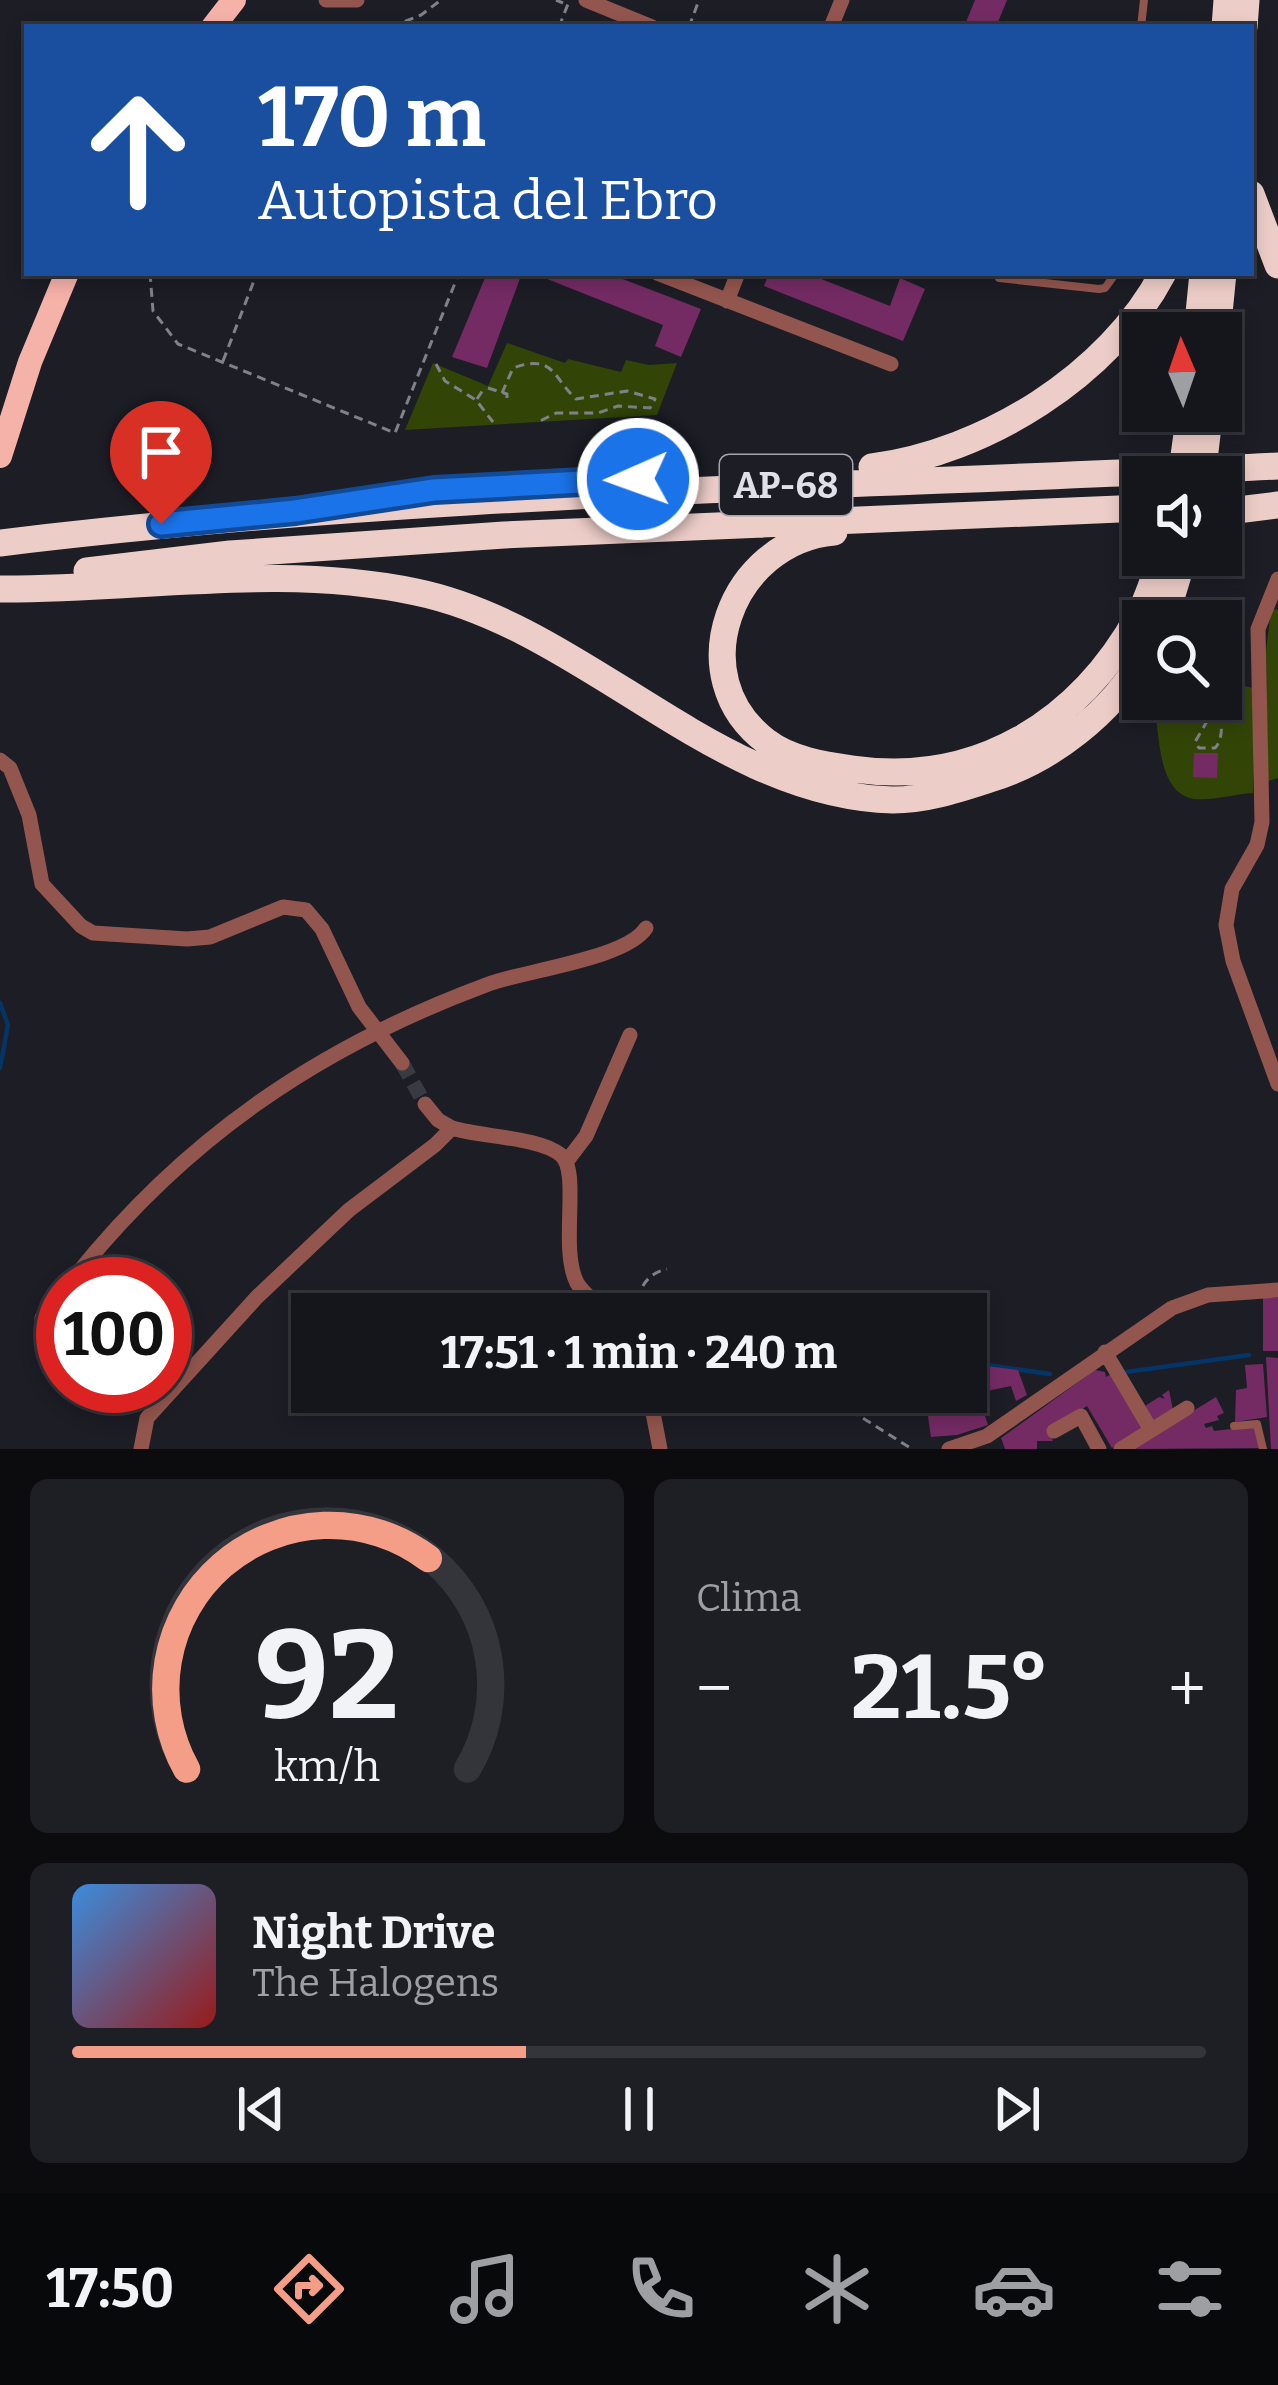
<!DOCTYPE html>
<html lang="es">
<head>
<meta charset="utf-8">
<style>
	body { margin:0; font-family:Bitter,serif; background:#1e1f25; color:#f1f3f6; height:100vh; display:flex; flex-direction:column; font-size:45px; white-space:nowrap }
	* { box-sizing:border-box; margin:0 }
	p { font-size:39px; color:#9d9fa3 }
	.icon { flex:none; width:66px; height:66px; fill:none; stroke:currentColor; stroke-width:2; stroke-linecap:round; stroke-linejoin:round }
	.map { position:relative; height:1449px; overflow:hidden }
	.panel { display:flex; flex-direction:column; gap:30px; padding:30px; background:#0c0c0f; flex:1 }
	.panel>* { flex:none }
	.top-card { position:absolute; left:24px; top:24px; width:1230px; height:252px; border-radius:0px; box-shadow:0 6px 18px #0003,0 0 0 3px #34353b; background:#1a4fa0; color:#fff; overflow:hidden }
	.needle { width:78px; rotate:358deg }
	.controls { position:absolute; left:1122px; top:312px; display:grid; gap:24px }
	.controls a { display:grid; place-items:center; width:120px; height:120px; border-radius:0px; background:#15161c; box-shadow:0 6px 18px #0003,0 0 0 3px #34353b; font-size:60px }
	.speed { position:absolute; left:36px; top:1257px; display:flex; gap:24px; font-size:60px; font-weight:700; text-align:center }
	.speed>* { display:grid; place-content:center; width:156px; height:156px; border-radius:50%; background:#15161c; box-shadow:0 6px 18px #0003,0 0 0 3px #34353b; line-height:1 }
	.speed .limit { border:18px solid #d22; background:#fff; color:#111 }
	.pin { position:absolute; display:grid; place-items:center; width:102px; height:102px; color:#fff; margin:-123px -51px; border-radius:50% 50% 50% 0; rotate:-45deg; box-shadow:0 0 12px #0007 }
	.pin .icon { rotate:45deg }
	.me { position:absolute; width:132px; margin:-66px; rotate:268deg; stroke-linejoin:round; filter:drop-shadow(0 0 9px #0008) }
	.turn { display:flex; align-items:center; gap:42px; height:252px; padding:0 36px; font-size:54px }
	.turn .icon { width:156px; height:156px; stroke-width:2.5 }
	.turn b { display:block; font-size:84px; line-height:102px }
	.big { font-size:90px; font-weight:700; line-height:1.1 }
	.panel .card { flex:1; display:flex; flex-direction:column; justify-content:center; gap:18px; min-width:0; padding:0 42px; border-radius:18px; background:#1e1f25 }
	.panel .dial { align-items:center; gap:0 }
	.dial svg { height:312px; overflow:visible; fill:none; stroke:#34353b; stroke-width:7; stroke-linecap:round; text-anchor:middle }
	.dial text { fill:#f1f3f6; stroke:none }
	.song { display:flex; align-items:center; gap:36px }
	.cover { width:144px; height:144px; border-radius:18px; background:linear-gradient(135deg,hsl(210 70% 55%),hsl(0 70% 35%)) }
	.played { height:12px; border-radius:6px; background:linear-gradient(90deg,#f49e88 40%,#34353b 40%) }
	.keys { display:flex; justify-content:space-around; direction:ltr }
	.heat { display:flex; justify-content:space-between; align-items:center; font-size:66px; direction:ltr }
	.panel .tiles { flex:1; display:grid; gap:30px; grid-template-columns:1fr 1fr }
	.card:last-child { grid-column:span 2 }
	.trip { position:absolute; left:291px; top:1293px; width:696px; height:120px; border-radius:0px; background:#15161c; box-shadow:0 6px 18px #0003,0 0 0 3px #34353b; font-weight:700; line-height:120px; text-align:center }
	.tab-bar { display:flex; height:192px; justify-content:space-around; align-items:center; background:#08090b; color:#9d9fa3 }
	.tab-bar .icon { width:84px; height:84px }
	.tab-bar .current { color:#f49e88 }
	.tab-bar b { font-size:54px; color:#f1f3f6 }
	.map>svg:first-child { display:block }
	.green { fill:#324507 }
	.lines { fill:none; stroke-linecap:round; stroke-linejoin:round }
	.stream { stroke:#043566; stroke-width:4.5 }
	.building { fill:#742b64 }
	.minor-tunnel { stroke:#393a42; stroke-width:15; stroke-dasharray:15 8; stroke-linecap:butt }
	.path { stroke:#818189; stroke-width:3; stroke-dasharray:9 6; stroke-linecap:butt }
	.service { stroke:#93564e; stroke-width:8 }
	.minor { stroke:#93564e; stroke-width:15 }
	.trunk { stroke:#f5b2a9; stroke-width:24 }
	.motorway { stroke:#edcdc8; stroke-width:27 }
	.motorway-bridge { stroke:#edcdc8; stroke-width:27 }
	.route-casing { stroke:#114b97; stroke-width:30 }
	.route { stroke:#1a73e8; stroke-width:21 }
	.labels { text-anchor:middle; stroke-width:12; stroke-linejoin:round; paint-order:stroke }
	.shield { fill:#1c1d25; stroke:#a5a6ad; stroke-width:3 }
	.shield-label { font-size:36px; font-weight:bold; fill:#e0e0e7 }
</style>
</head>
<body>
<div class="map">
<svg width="1278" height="1449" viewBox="0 0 1278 1449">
	<rect width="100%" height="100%" fill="#1c1d25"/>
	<path class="green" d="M507,343L565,363L568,359L621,372L626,360L649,365L677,363L657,415L405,430L433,363L488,386Z
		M1278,609V778L1268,781L1266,651L1271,610Z
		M1232,684L1254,688L1253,793C1235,794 1212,801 1194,799C1156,793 1160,731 1154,704L1174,699H1221V687Z"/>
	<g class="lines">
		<path class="stream" d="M0,1003L8,1025L0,1068
			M966,1362L1050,1374
			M1126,1372L1249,1355"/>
	</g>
	<path class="building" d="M975,0H1007L996,27H964Z
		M487,273H522L487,368L452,357Z
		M532,273H607L701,309L681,357L655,346L663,325Z
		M769,273H806L890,306L900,278L925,289L903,341L764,286Z
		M1194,753H1218L1217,778L1193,777Z
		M1263,1298H1278V1351H1263Z
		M1266,1357L1278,1358V1449H1271Z
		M970,1364L1018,1370L1027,1395L1016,1401L1011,1386L987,1391L990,1407L983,1410L988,1425L957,1435L931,1437L925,1396L938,1394L940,1412H945L944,1398L959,1394L962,1402L977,1397Z
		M1263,1364L1267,1417L1235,1422L1236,1390L1247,1388L1245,1365Z
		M1095,1370L1105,1372L1106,1377L1115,1372L1144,1428L1112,1448L1087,1406L1049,1431L1053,1441H1037V1449H1005L1001,1438Z
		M1169,1390L1173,1410L1153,1421L1145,1406L1159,1397L1165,1399L1162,1395Z
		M1216,1397L1224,1413L1217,1416L1219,1420L1204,1424L1206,1428L1212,1426L1214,1431L1257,1426L1262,1448L1131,1449Z"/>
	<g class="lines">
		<path class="minor-tunnel" d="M402,1063L425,1104"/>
		<path class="path" d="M556,0L563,3
			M391,27L421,15L441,0
			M559,27L568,4L571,6
			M689,27L699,0
			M150,273L153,311L178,344L395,433L459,273
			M223,361L257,273
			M436,364L445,381L476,400L493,422
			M488,388L507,394V404
			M502,393L513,368C554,353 553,378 576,399L627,391L655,399L650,408L618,406L598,413H556L538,422
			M477,399L483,390
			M1221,685L1243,683
			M1218,699C1220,714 1226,736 1215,748H1199L1195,742L1209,718L1220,709
			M632,1314C640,1292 642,1275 667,1269
			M811,1392L816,1399L845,1407L912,1449"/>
		<path class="service" d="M1141,27L1144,0
			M999,278L1099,289L1105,288L1116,273
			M1234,1426L1257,1424L1263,1449"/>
		<path class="minor" d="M326,0H357
			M586,0L652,27
			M831,27L842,0
			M657,273L891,364
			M727,301L738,273
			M1278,579L1258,629L1262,822L1257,845L1232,889L1226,925L1233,961L1278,1084
			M0,760L10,768L29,815L42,884L81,926L93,933L187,939L210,937L283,907L306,910L322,929L359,1007L402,1063
			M425,1104L438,1120L452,1128C480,1137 540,1137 561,1155C581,1172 559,1248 577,1283C585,1296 600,1305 612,1314
			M567,1161L586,1136L630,1035
			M69,1284C181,1141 316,1048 486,985C525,970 626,959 646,928
			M42,1318L63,1292
			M1105,1352L1151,1430
			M649,1392L660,1449
			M1054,1431L1081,1416L1099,1449
			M141,1449L147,1418L257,1297L349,1210L435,1145L452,1128
			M949,1449L987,1436L1172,1308L1208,1295L1278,1290
			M1121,1449L1187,1408"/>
		<path class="trunk" d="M213,27L234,0
			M0,456L30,362L67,273"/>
		<path class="motorway" d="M1225,27L1227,0
			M1244,27L1246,0
			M1251,194L1278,265
			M1197,333L1203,273
			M1217,333L1223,273
			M872,467C985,452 1109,376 1163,273
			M1221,512L1278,505
			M834,532C731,541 679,677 767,742C790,760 825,765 853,769C978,787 1080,722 1139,615C1149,596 1155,575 1162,555
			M0,543C425,491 851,487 1278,466
			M87,571L230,554L504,535L1143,508
			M0,589C139,590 278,563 416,592C585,627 716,796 893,800C927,800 959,789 990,779C1052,760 1111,713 1143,658
			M1164,621L1184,555"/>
		<path class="motorway-bridge" d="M1181,477L1188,427
			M1202,477L1208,426"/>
	</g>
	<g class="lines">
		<g class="route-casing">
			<path id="route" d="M161,524L295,511L434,490L638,479"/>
		</g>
		<use href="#route" class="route"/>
	</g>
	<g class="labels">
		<rect class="shield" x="720" y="455" width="132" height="60" rx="9"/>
		<g class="shield-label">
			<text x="786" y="498">AP-68</text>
		</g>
	</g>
</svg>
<div class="controls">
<a><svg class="needle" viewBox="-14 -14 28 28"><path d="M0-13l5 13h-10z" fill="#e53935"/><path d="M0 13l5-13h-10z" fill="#9d9fa3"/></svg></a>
<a><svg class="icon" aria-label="sound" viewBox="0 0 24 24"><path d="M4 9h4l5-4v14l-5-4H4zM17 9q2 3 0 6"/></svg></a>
<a><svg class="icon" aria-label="search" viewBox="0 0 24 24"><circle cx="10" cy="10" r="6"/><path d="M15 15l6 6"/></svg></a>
</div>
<div class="speed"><div class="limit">100</div></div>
<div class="pin" style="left:161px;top:524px;background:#d93025"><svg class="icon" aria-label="arrive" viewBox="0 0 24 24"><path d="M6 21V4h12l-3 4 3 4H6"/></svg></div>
<svg class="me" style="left:638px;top:479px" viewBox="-20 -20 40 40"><circle r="17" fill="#1a73e8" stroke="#fff" stroke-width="3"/><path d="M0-11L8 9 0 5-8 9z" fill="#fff"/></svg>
<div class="trip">17:51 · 1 min · 240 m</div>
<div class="top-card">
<div class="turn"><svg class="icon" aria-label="ahead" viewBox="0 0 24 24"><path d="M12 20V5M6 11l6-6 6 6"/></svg><div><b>170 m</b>Autopista del Ebro</div></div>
</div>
</div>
<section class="panel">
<div class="tiles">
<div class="card dial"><svg viewBox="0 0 100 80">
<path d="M14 69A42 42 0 1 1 86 69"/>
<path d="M14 69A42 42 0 0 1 76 15" stroke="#f49e88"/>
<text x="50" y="56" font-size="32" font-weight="700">92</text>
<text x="50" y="72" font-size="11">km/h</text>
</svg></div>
<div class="card"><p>Clima</p>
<div class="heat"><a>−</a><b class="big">21.5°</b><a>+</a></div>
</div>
<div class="card">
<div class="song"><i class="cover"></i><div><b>Night Drive</b><p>The Halogens</p></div></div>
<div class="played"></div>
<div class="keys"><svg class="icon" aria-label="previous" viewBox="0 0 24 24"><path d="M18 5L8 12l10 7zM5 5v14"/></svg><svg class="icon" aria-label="pause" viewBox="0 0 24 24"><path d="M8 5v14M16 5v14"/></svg><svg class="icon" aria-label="next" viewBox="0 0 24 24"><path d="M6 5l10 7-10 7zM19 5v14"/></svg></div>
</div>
</div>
</section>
<nav class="tab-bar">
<b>17:50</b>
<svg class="icon current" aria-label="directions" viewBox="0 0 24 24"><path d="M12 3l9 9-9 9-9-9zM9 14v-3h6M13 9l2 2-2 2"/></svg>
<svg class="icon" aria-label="music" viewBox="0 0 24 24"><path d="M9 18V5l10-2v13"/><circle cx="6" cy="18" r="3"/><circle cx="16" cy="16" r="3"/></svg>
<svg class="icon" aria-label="phone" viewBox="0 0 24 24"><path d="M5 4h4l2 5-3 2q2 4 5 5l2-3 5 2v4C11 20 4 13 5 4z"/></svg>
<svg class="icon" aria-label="climate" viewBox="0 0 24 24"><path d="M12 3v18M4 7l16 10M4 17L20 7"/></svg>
<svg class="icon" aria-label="car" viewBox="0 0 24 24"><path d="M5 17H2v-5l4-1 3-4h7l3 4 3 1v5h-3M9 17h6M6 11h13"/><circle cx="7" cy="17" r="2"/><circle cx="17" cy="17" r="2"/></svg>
<svg class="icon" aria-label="filters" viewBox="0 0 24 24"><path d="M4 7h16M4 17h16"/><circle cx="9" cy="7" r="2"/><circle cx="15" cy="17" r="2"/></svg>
</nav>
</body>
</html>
